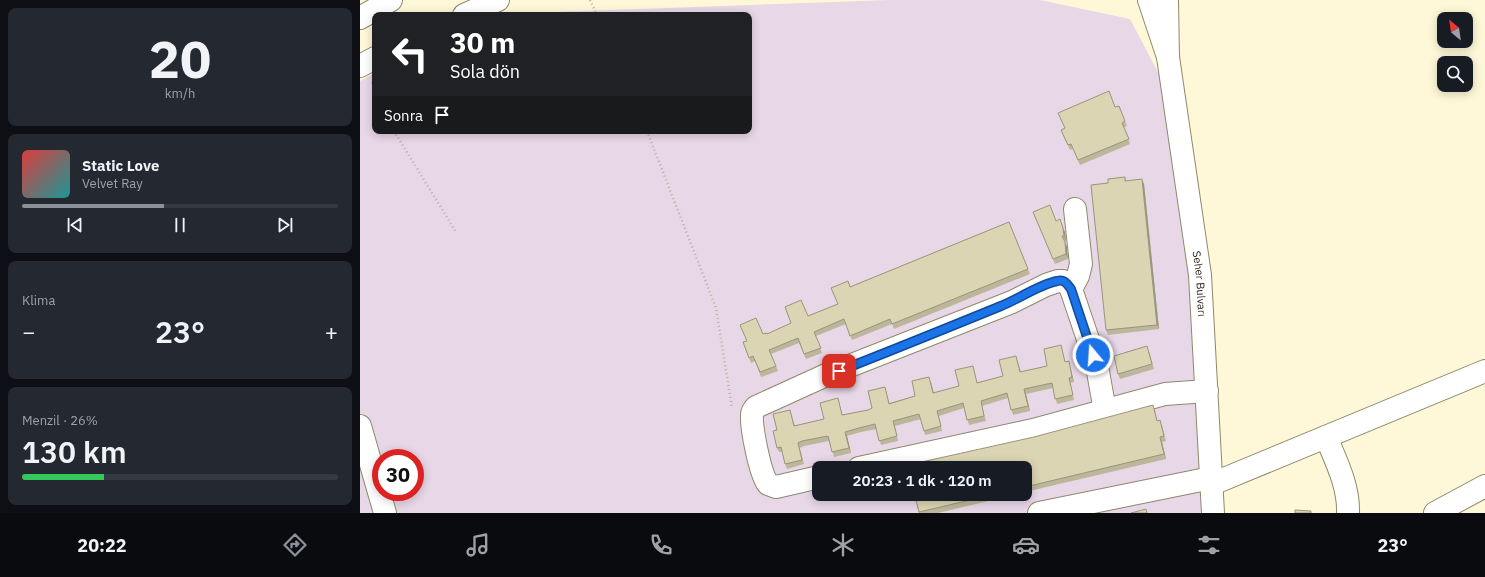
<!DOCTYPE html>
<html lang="tr">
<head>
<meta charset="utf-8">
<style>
	body { margin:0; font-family:"IBM Plex Sans",sans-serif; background:#242831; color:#f1f3f6; height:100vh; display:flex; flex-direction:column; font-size:15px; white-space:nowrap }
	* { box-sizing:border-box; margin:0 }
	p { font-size:13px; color:#9ea1a6 }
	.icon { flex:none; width:22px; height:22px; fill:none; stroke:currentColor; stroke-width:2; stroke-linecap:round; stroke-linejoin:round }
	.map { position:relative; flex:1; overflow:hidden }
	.sheet { display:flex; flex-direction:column; gap:8px; padding:8px; background:#0d0f14; width:360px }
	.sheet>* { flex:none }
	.guide { position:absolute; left:12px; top:12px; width:380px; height:122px; border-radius:8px; box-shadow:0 2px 10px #0003; background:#202124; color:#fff; overflow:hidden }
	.needle { width:26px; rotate:331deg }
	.tools { position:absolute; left:1077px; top:12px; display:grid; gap:8px }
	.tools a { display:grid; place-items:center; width:36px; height:36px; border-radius:8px; background:#171b24; box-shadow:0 2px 10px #0003; font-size:20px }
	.speed { position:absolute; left:12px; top:449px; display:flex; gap:8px; font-size:20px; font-weight:700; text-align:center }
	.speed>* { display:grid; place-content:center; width:52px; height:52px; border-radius:50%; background:#171b24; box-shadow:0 2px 10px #0003; line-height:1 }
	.speed .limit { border:6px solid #d22; background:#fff; color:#111 }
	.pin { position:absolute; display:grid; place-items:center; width:34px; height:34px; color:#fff; margin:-17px; border-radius:8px; box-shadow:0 2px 6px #0006 }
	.me { position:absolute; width:44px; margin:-22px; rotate:342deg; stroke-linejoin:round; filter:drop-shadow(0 0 3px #0008) }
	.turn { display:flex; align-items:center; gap:14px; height:84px; padding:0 12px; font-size:18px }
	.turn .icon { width:52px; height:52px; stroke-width:2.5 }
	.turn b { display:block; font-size:28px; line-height:34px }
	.then { display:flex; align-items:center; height:38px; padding:0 12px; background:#0003; gap:8px; font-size:15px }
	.big { font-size:30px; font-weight:600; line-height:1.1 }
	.sheet .card { flex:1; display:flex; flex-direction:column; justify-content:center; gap:6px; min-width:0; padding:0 14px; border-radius:8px; background:#242831 }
	.sheet .dial { align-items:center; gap:0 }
	.dial b { font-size:52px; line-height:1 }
	.song { display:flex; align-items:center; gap:12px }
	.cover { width:48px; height:48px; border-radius:6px; background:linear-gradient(135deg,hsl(0 70% 55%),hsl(180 70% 35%)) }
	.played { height:4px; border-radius:2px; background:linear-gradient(90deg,#8c9099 45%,#363941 45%) }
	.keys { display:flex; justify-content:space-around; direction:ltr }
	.heat { display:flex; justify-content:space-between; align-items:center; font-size:22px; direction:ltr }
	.charge { height:6px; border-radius:3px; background:linear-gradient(90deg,#34c759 26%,#363941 0) }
	.trip { position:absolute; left:452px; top:461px; width:220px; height:40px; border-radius:8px; background:#171b24; box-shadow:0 2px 10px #0003; font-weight:600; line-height:40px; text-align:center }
	.menu { display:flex; height:64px; justify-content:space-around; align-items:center; background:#090b0e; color:#9ea1a6 }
	.menu .icon { width:28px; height:28px }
	.menu .current { color:#8c9099 }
	.menu b { font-size:18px; color:#f1f3f6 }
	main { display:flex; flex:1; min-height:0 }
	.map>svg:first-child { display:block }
	.green { fill:#e8d7e7; fill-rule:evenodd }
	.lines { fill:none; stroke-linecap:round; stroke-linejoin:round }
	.minor-casing { stroke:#8e896b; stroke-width:24 }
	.path { stroke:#b7b399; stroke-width:2.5; stroke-dasharray:1 3; stroke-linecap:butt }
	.minor { stroke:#fff; stroke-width:22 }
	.wall { fill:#bcb79a }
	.shaded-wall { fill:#99957d }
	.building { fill:#dbd5b3; stroke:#99957d }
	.route-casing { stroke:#114b97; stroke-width:10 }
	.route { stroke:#1a73e8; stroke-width:7 }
	.labels { text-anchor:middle; stroke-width:3.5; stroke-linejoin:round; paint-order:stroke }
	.street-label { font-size:11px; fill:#28261a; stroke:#fff }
</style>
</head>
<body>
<main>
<section class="sheet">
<div class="card dial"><b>20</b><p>km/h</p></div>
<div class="card">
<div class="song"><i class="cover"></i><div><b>Static Love</b><p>Velvet Ray</p></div></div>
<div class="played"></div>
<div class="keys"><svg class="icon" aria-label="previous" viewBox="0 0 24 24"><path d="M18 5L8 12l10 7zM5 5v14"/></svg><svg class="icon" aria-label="pause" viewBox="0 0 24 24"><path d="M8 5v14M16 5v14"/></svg><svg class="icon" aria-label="next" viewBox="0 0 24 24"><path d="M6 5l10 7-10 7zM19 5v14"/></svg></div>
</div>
<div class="card"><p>Klima</p>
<div class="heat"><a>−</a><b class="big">23°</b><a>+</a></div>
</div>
<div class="card"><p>Menzil · 26%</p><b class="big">130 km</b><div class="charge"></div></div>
</section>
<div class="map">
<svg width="1125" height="513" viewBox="0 0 1125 513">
	<rect width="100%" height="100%" fill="#fef8d8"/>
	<path class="green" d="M530,0H680L770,19L809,93L823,174L853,513H0V81L15,73V131H389V15H161L167,13ZM21,458H55V492H21ZM459,468H665V494H459Z"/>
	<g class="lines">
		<g class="minor-casing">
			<g id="minor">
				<path d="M789,0L808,57L807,0"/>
				<path d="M104,15L138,0"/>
				<path d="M0,18L31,0"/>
				<path id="s1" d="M808,57L840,275L853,513"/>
				<path d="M0,66L15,58"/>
				<path d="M711,289L718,276L721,264L715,209"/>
				<path d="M0,426L25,513"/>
				<path d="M966,437C976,461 989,486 988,513"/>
				<path d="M499,468L673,430L805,394L847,391"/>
				<path d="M459,477L416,487L408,484C400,474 391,427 392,415C392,411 394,409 396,407L464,376L652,302L686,285L698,281H703L707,283L711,289L737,366L745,411"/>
				<path d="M852,484L1125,371"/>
				<path d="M679,513L851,478"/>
				<path d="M1075,513L1125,486"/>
			</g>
		</g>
		<path class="path" d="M230,0L237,15
			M12,82L15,89
			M34,131L96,232
			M287,131L356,308L372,408"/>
		<use href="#minor" class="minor"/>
	</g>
	<path class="wall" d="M755,107L765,121L767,126L764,127L770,144L720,165L713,149L710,150L703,135Z
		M765,177L766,181L784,184L799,329L748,335L746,330L748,183Z
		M673,212L696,221L705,232L706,241H704L707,247L708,259L695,264Z
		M649,222L670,274L534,329L532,324L492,340L486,324L456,336L462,353L446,359L439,343L411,354L418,371L401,377L395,361L391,363L385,347L403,334H407L477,304L490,287Z
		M701,345L705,362L710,366L714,382L710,383L714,400L697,404L693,388L666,394L670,411L653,415L648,398L622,406L626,421L609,425L604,408L579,416L582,431L565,435L561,419L535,426L538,441L521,445L517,429L501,432L487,436L491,453L474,457L469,441L444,446L440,448L444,464L427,469L422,452H419L417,448V430L430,410L435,426L464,419L478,398L482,415L508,410L512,408L525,387L529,403L555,396L571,381L574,393L599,386L614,371L617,383L643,376L656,356L661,372L687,366Z
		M789,351L794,369L760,379L758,374Z
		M795,410L797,420L802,425L806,441L802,442L806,459L665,492V468L674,437Z
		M550,494H658L578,513H559L556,501H553Z"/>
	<path class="shaded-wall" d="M782,179L784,184L799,329L797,325Z
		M703,228L705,232L706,241L704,236Z
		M705,242L707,247L708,259L706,254Z
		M709,361L710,366L714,382L712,377Z
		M664,389L666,394L670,411L668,406Z
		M485,432L487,436L491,453L489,448Z
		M800,437L802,442L806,459L804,454Z"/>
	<path class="building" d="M749,91L755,107L759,106L765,121L762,123L769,139L718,160L711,144L708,145L701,130L705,128L698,113Z
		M765,177V181L782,179L797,325L746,330L731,185L748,183V179Z
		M690,205L696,221L700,219L703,228L704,236H702L705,242L706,254L693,259L673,212Z
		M649,222L668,269L532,324L530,319L490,336L484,319L454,332L461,348L444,354L438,338L409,350L416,366L400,372L393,356L389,358L383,342L387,341L380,325L396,318L403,334L407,333V334L431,323L425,307L441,300L448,316L478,304L471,288L488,281L490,287Z
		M701,345L705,362L709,361L712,377L709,378L713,395L695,399L692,383L664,389L668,406L651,410L647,393L621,401L624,416L607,420L603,403L577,411L581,426L564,431L559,414L533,421L537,436L519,441L515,424L499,428L485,432L489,448L472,452L468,436L442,441L438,443L442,460L425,464L421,447L417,448L413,431L417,430L413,414L430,410L434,426L464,419L460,403L478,398L482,415L508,410L512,408L508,391L525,387L529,404L555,396L552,381L569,377L573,393L599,386L595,370L613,366L617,383L643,376L639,360L656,356L660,372L687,366L684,349Z
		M787,346L792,364L758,374L754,356Z
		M793,405L797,421L800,420L804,436L800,437L804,454L665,487V468H548V465L674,437Z
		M550,494H636L559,512L555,496L551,497Z
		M786,509L787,513H771Z
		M935,510L951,511V513H935Z"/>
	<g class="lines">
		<g class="route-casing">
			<path id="route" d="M479,371C533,350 587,328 641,306C659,299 678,285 697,281C705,279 707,284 711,289L733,355"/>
		</g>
		<use href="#route" class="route"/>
	</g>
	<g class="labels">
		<g class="street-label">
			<text dy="4" stroke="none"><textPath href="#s1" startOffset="229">Seher Bulvarı</textPath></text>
		</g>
	</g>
</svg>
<div class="tools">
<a><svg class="needle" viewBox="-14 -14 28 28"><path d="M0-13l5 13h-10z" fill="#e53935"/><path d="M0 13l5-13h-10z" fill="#9ea1a6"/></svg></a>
<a><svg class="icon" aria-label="search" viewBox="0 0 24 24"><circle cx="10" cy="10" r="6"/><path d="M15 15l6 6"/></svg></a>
</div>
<div class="speed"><div class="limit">30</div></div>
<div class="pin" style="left:479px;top:371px;background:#d93025"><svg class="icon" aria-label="arrive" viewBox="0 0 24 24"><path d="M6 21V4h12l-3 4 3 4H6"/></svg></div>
<svg class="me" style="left:733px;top:355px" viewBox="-20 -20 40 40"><circle r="17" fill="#1a73e8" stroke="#fff" stroke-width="3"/><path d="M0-11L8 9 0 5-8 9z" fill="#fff"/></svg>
<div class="trip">20:23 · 1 dk · 120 m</div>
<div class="guide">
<div class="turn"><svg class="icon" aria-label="left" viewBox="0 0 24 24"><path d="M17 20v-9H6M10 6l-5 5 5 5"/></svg><div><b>30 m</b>Sola dön</div></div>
<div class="then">Sonra<svg class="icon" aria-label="arrive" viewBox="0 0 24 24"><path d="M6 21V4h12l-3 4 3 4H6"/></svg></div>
</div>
</div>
</main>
<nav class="menu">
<b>20:22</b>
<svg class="icon current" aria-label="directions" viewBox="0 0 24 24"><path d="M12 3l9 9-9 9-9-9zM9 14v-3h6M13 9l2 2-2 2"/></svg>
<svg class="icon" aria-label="music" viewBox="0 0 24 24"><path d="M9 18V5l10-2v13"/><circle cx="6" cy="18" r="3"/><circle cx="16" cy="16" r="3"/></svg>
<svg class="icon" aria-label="phone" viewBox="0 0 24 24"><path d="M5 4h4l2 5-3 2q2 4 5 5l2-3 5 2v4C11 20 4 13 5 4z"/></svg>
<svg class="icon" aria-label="climate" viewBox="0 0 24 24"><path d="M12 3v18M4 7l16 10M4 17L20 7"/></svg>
<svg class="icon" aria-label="car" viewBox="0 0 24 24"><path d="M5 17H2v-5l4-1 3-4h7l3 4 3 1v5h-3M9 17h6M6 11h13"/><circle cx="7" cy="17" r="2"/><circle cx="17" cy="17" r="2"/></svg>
<svg class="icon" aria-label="filters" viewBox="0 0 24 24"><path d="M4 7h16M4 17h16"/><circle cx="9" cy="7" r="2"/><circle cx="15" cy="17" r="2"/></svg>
<b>23°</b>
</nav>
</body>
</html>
